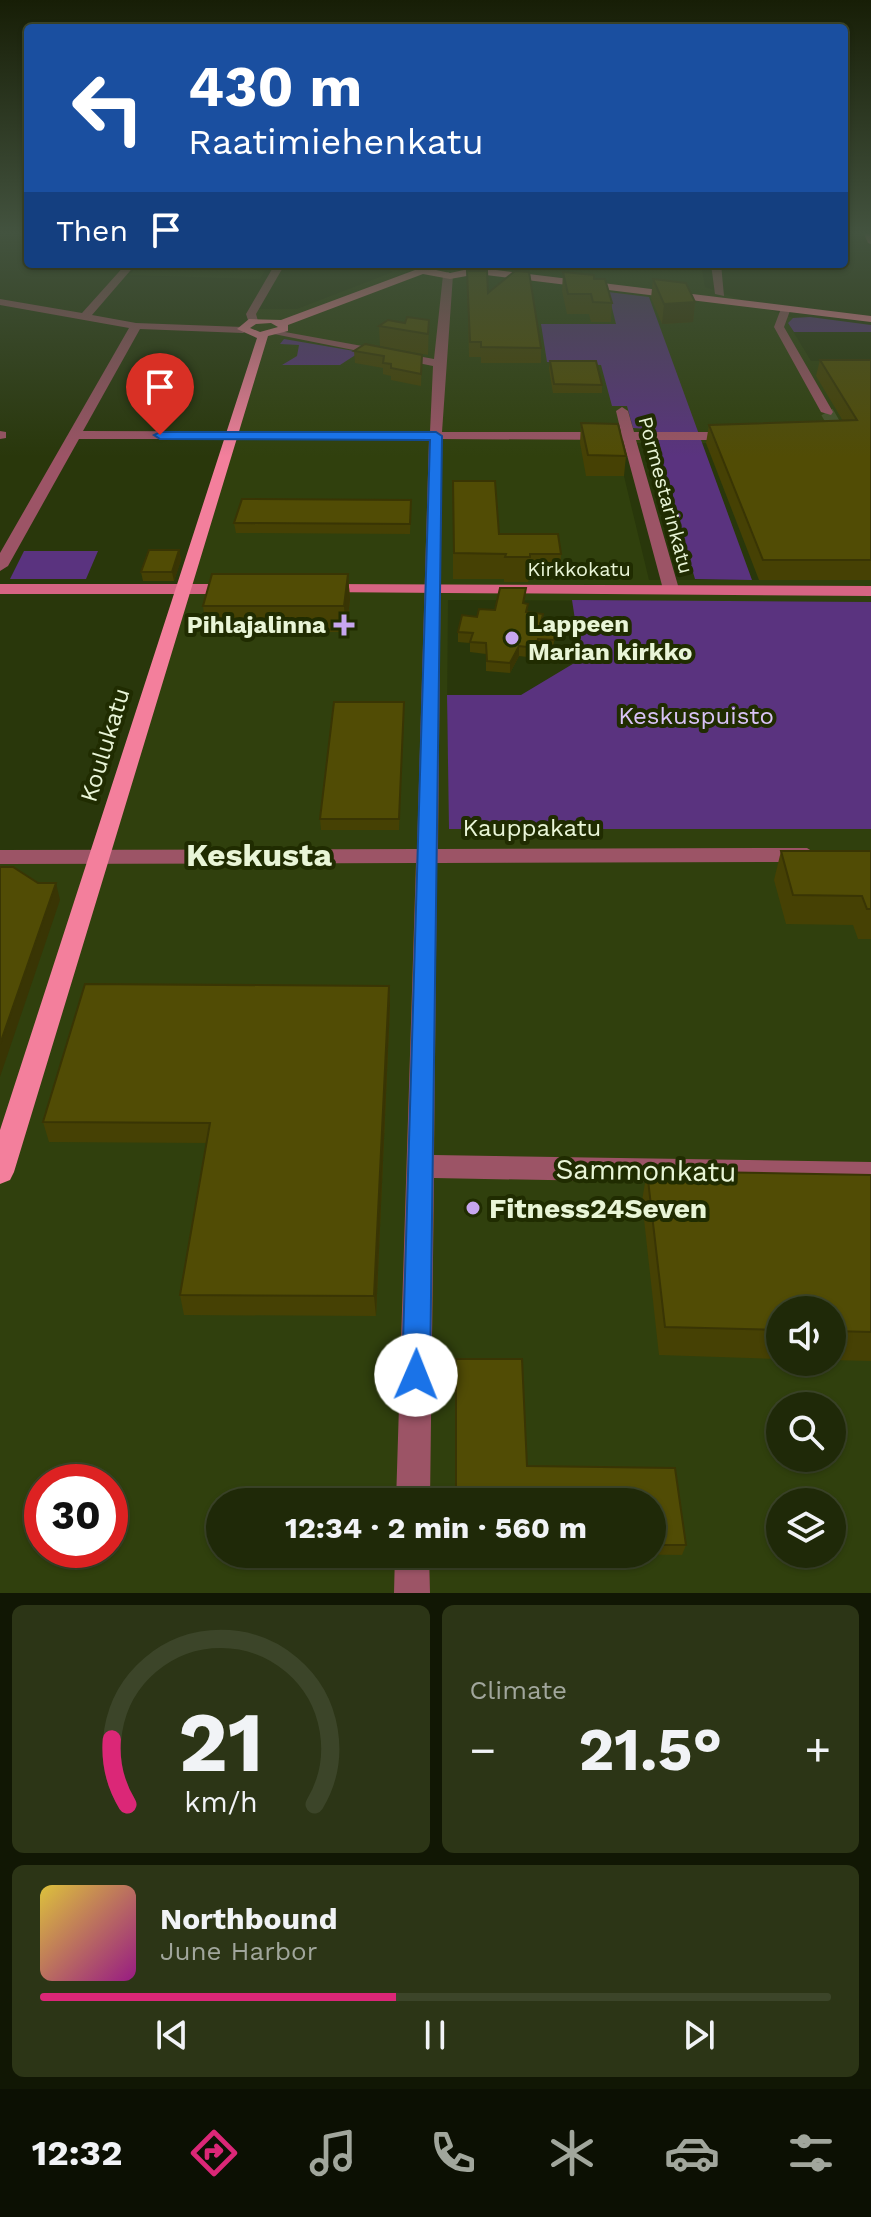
<!DOCTYPE html>
<html lang="en">
<head>
<meta charset="utf-8">
<style>
	body { margin:0; font-family:"Work Sans",sans-serif; background:#2c3516; color:#f1f3f6; height:100vh; display:flex; flex-direction:column; font-size:30px; white-space:nowrap }
	* { box-sizing:border-box; margin:0 }
	p { font-size:26px; color:#a1a69c }
	.icon { flex:none; width:44px; height:44px; fill:none; stroke:currentColor; stroke-width:2; stroke-linecap:round; stroke-linejoin:round }
	.map { position:relative; height:1593px; overflow:hidden }
	.panel { display:flex; flex-direction:column; gap:12px; padding:12px; background:#111704; flex:1 }
	.panel>* { flex:none }
	.guide { position:absolute; left:24px; top:24px; width:824px; height:244px; border-radius:8px; box-shadow:0 2px 6px #0004,0 0 0 2px #3c4529; background:#1a4fa0; color:#fff; overflow:hidden }
	.buttons { position:absolute; left:766px; top:1296px; display:grid; gap:16px }
	.buttons a { display:grid; place-items:center; width:80px; height:80px; border-radius:50%; background:#1f2908; box-shadow:0 2px 6px #0004,0 0 0 2px #3c4529; font-size:40px }
	.speed { position:absolute; left:24px; top:1464px; display:flex; gap:16px; font-size:40px; font-weight:700; text-align:center }
	.speed>* { display:grid; place-content:center; width:104px; height:104px; border-radius:50%; background:#1f2908; box-shadow:0 2px 6px #0004,0 0 0 2px #3c4529; line-height:1 }
	.speed .limit { border:12px solid #d22; background:#fff; color:#111 }
	.pin { position:absolute; display:grid; place-items:center; width:68px; height:68px; color:#fff; margin:-82px -34px; border-radius:50% 50% 50% 0; rotate:-45deg; box-shadow:0 0 8px #0007 }
	.pin .icon { rotate:45deg }
	.me { position:absolute; width:88px; margin:-44px; rotate:1deg; stroke-linejoin:round; filter:drop-shadow(0 0 6px #0008) }
	.turn { display:flex; align-items:center; gap:28px; height:168px; padding:0 32px; font-size:36px }
	.turn .icon { width:104px; height:104px; stroke-width:2.5 }
	.turn b { display:block; font-size:56px; line-height:68px }
	.then { display:flex; align-items:center; height:76px; padding:0 32px; background:#0003; gap:16px; font-size:30px }
	.big { font-size:60px; font-weight:700; line-height:1.1 }
	.panel .card { flex:1; display:flex; flex-direction:column; justify-content:center; gap:12px; min-width:0; padding:0 28px; border-radius:12px; background:#2c3516 }
	.panel .dial { align-items:center; gap:0 }
	.dial svg { height:208px; overflow:visible; fill:none; stroke:#3c4529; stroke-width:7; stroke-linecap:round; text-anchor:middle }
	.dial text { fill:#f1f3f6; stroke:none }
	.song { display:flex; align-items:center; gap:24px }
	.cover { width:96px; height:96px; border-radius:12px; background:linear-gradient(135deg,hsl(50 70% 55%),hsl(310 70% 35%)) }
	.played { height:8px; border-radius:4px; background:linear-gradient(90deg,#db2777 45%,#3c4529 45%) }
	.keys { display:flex; justify-content:space-around; direction:ltr }
	.heat { display:flex; justify-content:space-between; align-items:center; font-size:44px; direction:ltr }
	.panel .tiles { flex:1; display:grid; gap:12px; grid-template-columns:1fr 1fr }
	.card:last-child { grid-column:span 2 }
	.trip { position:absolute; left:206px; top:1488px; width:460px; height:80px; border-radius:40px; background:#1f2908; box-shadow:0 2px 6px #0004,0 0 0 2px #3c4529; font-weight:700; line-height:80px; text-align:center }
	.tabs { display:flex; height:128px; justify-content:space-around; align-items:center; background:#0c1003; color:#a1a69c }
	.tabs .icon { width:56px; height:56px }
	.tabs .selected { color:#db2777 }
	.tabs b { font-size:36px; color:#f1f3f6 }
	.map>svg:first-child { display:block }
	.built { fill:#30400d; fill-rule:evenodd }
	.green { fill:#5a337f }
	.lines { fill:none; stroke-linecap:round; stroke-linejoin:round }
	.street-tunnel { stroke:#46542a; stroke-width:13; stroke-dasharray:13 6; stroke-linecap:butt }
	.street { fill:#9c5466; fill-rule:evenodd }
	.secondary { fill:#d66483; fill-rule:evenodd }
	.primary { fill:#f37f9c; fill-rule:evenodd }
	.wall { fill:#464104 }
	.shaded-wall { fill:#393504 }
	.building { fill:#514c05; stroke:#393504; stroke-width:2 }
	.route { fill:#1a73e8; stroke:#114b97; stroke-width:2 }
	.poi-dot { fill:#c7a6ef; stroke:#202c01; stroke-width:3 }
	.labels { text-anchor:middle; stroke-width:8; stroke-linejoin:round; paint-order:stroke }
	.far-street-label { font-size:20px; fill:#e9f5d7; stroke:#202c01 }
	.poi-label { font-size:24px; font-weight:bold; fill:#e9f5d7; stroke:#202c01; text-anchor:start }
	.park-label { font-size:24px; fill:#d9c3f6; stroke:#202c01 }
	.street-label { font-size:24px; fill:#e9f5d7; stroke:#202c01 }
	.near-street-label { font-size:28px; fill:#e9f5d7; stroke:#202c01 }
	.near-poi-label { font-size:28px; font-weight:bold; fill:#e9f5d7; stroke:#202c01; text-anchor:start }
	.district-label { font-size:32px; font-weight:bold; fill:#e9f5d7; stroke:#202c01 }
</style>
</head>
<body>
<div class="map">
<svg width="871" height="1593" viewBox="0 0 871 1593">
	<rect width="100%" height="100%" fill="#29370b"/>
	<path class="built" d="M139,264H269L260,279L129,275Z
		M391,264H525L547,270V264H701L705,287L793,318L788,323L811,361H871V510L779,443H616L649,580H871V602L448,600L447,713L450,829H871V1593H0V857L99,856L263,335L250,333L248,323L254,309H297L393,272L389,270ZM780,1310H832V1362H780ZM780,1406H832V1458H780ZM42,1482H110V1550H42ZM220,1502H652V1554H220ZM780,1502H832V1554H780Z"/>
	<path class="green" d="M608,292L649,297L752,580L695,579L650,429L633,428L627,406H612L601,365L547,362L541,324H616Z
		M810,317L871,325V332H794L788,323L793,318Z
		M284,339L360,352L340,365H282L297,356L299,345L280,344Z
		M24,551H98L86,579H10Z
		M572,600L871,602V829H449L447,695H521L581,659Z"/>
	<g class="lines">
		<path class="street-tunnel" d="M827,412L871,488"/>
		<path class="street" d="M126,264H136L92,315L136,323L243,327L248,330L243,333L140,329L83,431L430,432L433,366L269,333L274,330L434,359L443,275L448,272L453,275L442,432H621L616,411L622,407L628,411L634,432H732L738,436L732,440H636L679,589L671,594L663,589L623,440L442,439L438,849L807,848L818,855L807,862L437,863L434,1155L871,1162V1186L434,1178L430,1502H396L416,863L0,864V850L417,849L429,439H79L8,566L0,571V553L129,328L0,305V299L82,313Z
			M275,264H285L256,314L258,321L249,323L246,314Z
			M711,264H721L724,296L715,294Z
			M782,306L791,308L784,327L833,412L831,415L821,412L774,327Z
			M0,431L6,432V438L0,439Z
			M395,1554H429L430,1593H394Z"/>
		<path class="secondary" d="M864,234H871V244L868,243Z
			M0,584H232L240,589L232,594H0Z
			M324,584L871,586V596L318,592V586Z"/>
		<path class="primary" d="M408,264L450,273L492,264L488,269L871,316V322L478,274L450,279L423,274L288,325V331L268,336L14,1172L10,1180L0,1184V1130L257,338L237,329L249,319L281,320L415,270ZM271,323L278,327L260,332L250,328L256,324Z"/>
	</g>
	<path class="wall" d="M467,271L541,348V363H481V357H469Z
		M563,272L594,279L612,303L611,322H591L589,314H567L562,291Z
		M653,279L695,302L693,322L662,324L651,298Z
		M429,320L428,355L380,346L379,326Z
		M354,351L422,355L421,386L391,380V376L383,374V368L355,363Z
		M820,360H871V580H759L706,443L709,425L843,421L816,376Z
		M550,361L602,385V393H553L549,369Z
		M581,423L626,456L624,476H586L580,443Z
		M453,481L499,534L561,554L560,579H529L528,582H504V579H453Z
		M411,500L410,534L236,533L234,523Z
		M179,550L181,560L174,581H143L141,572Z
		M348,574L350,600L346,632H206L203,606Z
		M526,588L524,603L528,612L543,614L542,622L556,623L553,650L537,649L536,658L519,656L510,673L486,671V654L470,652V643L458,642V632L477,617L495,610Z
		M404,702L399,830H321L320,819Z
		M781,851H871V939H858L853,925L786,924L774,880Z
		M389,986L390,1006L376,1316L184,1315L180,1295L207,1143L49,1142L43,1122Z
		M647,1171L871,1175V1361L832,1360V1310H780V1359L659,1355L642,1201Z
		M456,1359H522L527,1466L675,1468L686,1545L682,1555L605,1554H652V1502H455Z"/>
	<path class="shaded-wall" d="M695,302L693,322L662,324L664,304Z
		M179,550L181,560L174,581L172,572Z
		M348,574L350,600L346,632L344,606Z
		M519,646V656L510,673V663Z
		M56,883L60,900L0,1077V1044Z
		M389,986L390,1006L376,1316L374,1296Z"/>
	<path class="building" d="M467,271H487L488,293L515,271L529,272L541,348L481,347V342H470Z
		M563,272L594,275V279H605L612,303L593,302L591,294H568Z
		M653,279L686,283L695,302L664,304Z
		M407,317L429,320L428,334L379,326L388,320L405,323Z
		M365,344L422,355L421,374L391,368V364L383,363L384,356L354,351Z
		M820,360H871V560H763L709,425L857,420Z
		M550,361H596L602,385L554,384Z
		M581,423L618,424L626,456L588,455Z
		M453,481H495L499,534H558L561,554H530V557H505L506,554L454,553Z
		M242,499L411,500L410,524L234,523Z
		M149,550H179L172,572H141Z
		M212,574H348L344,606H203Z
		M500,588H526L523,603L528,604L526,612L543,614L541,622L556,623L554,640L538,639L536,648L519,646L510,663L487,661L486,643L470,642L473,633L458,632L462,615L477,617L479,609L495,610Z
		M334,702H404L399,819H320Z
		M781,851H871V909H867L862,896L793,895Z
		M0,867H13L38,883H56L0,1044Z
		M85,984L389,986L374,1296L180,1295L210,1123L43,1122Z
		M647,1171L871,1175V1332L832,1331V1310H780V1330L665,1327Z
		M456,1359H522L527,1466L675,1468L686,1545H652V1502H456Z"/>
	<linearGradient id="sky" x2="0" y2="1"><stop stop-color="#171e06"/><stop offset="0.51" stop-color="#43533f"/><stop offset="1" stop-color="#43533f" stop-opacity="0"/></linearGradient>
	<rect width="871" height="457" fill="url(#sky)"/>
	<path class="route" d="M436,432L442,436L430,1375L426,1385L416,1389L406,1385L402,1375L430,440L160,439L154,435L160,432Z"/>
	<g class="poi-dot">
		<path d="M340 613h8v8h8v8h-8v8h-8v-8h-8v-8h8z"/>
		<circle cx="512" cy="638" r="8"/>
		<circle cx="473" cy="1208" r="8"/>
	</g>
	<g class="labels">
		<g class="far-street-label">
			<text transform="translate(666 495) rotate(75)" y="7">Pormestarinkatu</text>
			<text x="579" y="576">Kirkkokatu</text>
		</g>
		<g class="poi-label">
			<text x="528" y="632">Lappeen<tspan x="528" dy="28">Marian kirkko</tspan></text>
			<text x="326" y="633" text-anchor="end">Pihlajalinna</text>
		</g>
		<g class="park-label">
			<text x="696" y="724">Keskuspuisto</text>
		</g>
		<g class="street-label">
			<text transform="translate(105 745) rotate(-73)" y="8">Koulukatu</text>
			<text x="532" y="836">Kauppakatu</text>
		</g>
		<g class="near-street-label">
			<text transform="translate(646 1170) rotate(1)" y="10">Sammonkatu</text>
		</g>
		<g class="near-poi-label">
			<text x="489" y="1218">Fitness24Seven</text>
		</g>
		<g class="district-label">
			<text x="259" y="866">Keskusta</text>
		</g>
	</g>
</svg>
<div class="buttons">
<a><svg class="icon" aria-label="sound" viewBox="0 0 24 24"><path d="M4 9h4l5-4v14l-5-4H4zM17 9q2 3 0 6"/></svg></a>
<a><svg class="icon" aria-label="search" viewBox="0 0 24 24"><circle cx="10" cy="10" r="6"/><path d="M15 15l6 6"/></svg></a>
<a><svg class="icon" aria-label="layers" viewBox="0 0 24 24"><path d="M12 4l9 5-9 5-9-5zM3 14l9 5 9-5"/></svg></a>
</div>
<div class="speed"><div class="limit">30</div></div>
<div class="pin" style="left:160px;top:435px;background:#d93025"><svg class="icon" aria-label="arrive" viewBox="0 0 24 24"><path d="M6 21V4h12l-3 4 3 4H6"/></svg></div>
<svg class="me" style="left:416px;top:1375px" viewBox="-20 -20 40 40"><circle r="19" fill="#fff"/><path d="M0-13L10 11 0 6-10 11z" fill="#1a73e8"/></svg>
<div class="trip">12:34 · 2 min · 560 m</div>
<div class="guide">
<div class="turn"><svg class="icon" aria-label="left" viewBox="0 0 24 24"><path d="M17 20v-9H6M10 6l-5 5 5 5"/></svg><div><b>430 m</b>Raatimiehenkatu</div></div>
<div class="then">Then<svg class="icon" aria-label="arrive" viewBox="0 0 24 24"><path d="M6 21V4h12l-3 4 3 4H6"/></svg></div>
</div>
</div>
<section class="panel">
<div class="tiles">
<div class="card dial"><svg viewBox="0 0 100 80">
<path d="M14 69A42 42 0 1 1 86 69"/>
<path d="M14 69A42 42 0 0 1 8 44" stroke="#db2777"/>
<text x="50" y="56" font-size="32" font-weight="700">21</text>
<text x="50" y="72" font-size="11">km/h</text>
</svg></div>
<div class="card"><p>Climate</p>
<div class="heat"><a>−</a><b class="big">21.5°</b><a>+</a></div>
</div>
<div class="card">
<div class="song"><i class="cover"></i><div><b>Northbound</b><p>June Harbor</p></div></div>
<div class="played"></div>
<div class="keys"><svg class="icon" aria-label="previous" viewBox="0 0 24 24"><path d="M18 5L8 12l10 7zM5 5v14"/></svg><svg class="icon" aria-label="pause" viewBox="0 0 24 24"><path d="M8 5v14M16 5v14"/></svg><svg class="icon" aria-label="next" viewBox="0 0 24 24"><path d="M6 5l10 7-10 7zM19 5v14"/></svg></div>
</div>
</div>
</section>
<nav class="tabs">
<b>12:32</b>
<svg class="icon selected" aria-label="directions" viewBox="0 0 24 24"><path d="M12 3l9 9-9 9-9-9zM9 14v-3h6M13 9l2 2-2 2"/></svg>
<svg class="icon" aria-label="music" viewBox="0 0 24 24"><path d="M9 18V5l10-2v13"/><circle cx="6" cy="18" r="3"/><circle cx="16" cy="16" r="3"/></svg>
<svg class="icon" aria-label="phone" viewBox="0 0 24 24"><path d="M5 4h4l2 5-3 2q2 4 5 5l2-3 5 2v4C11 20 4 13 5 4z"/></svg>
<svg class="icon" aria-label="climate" viewBox="0 0 24 24"><path d="M12 3v18M4 7l16 10M4 17L20 7"/></svg>
<svg class="icon" aria-label="car" viewBox="0 0 24 24"><path d="M5 17H2v-5l4-1 3-4h7l3 4 3 1v5h-3M9 17h6M6 11h13"/><circle cx="7" cy="17" r="2"/><circle cx="17" cy="17" r="2"/></svg>
<svg class="icon" aria-label="filters" viewBox="0 0 24 24"><path d="M4 7h16M4 17h16"/><circle cx="9" cy="7" r="2"/><circle cx="15" cy="17" r="2"/></svg>
</nav>
</body>
</html>
